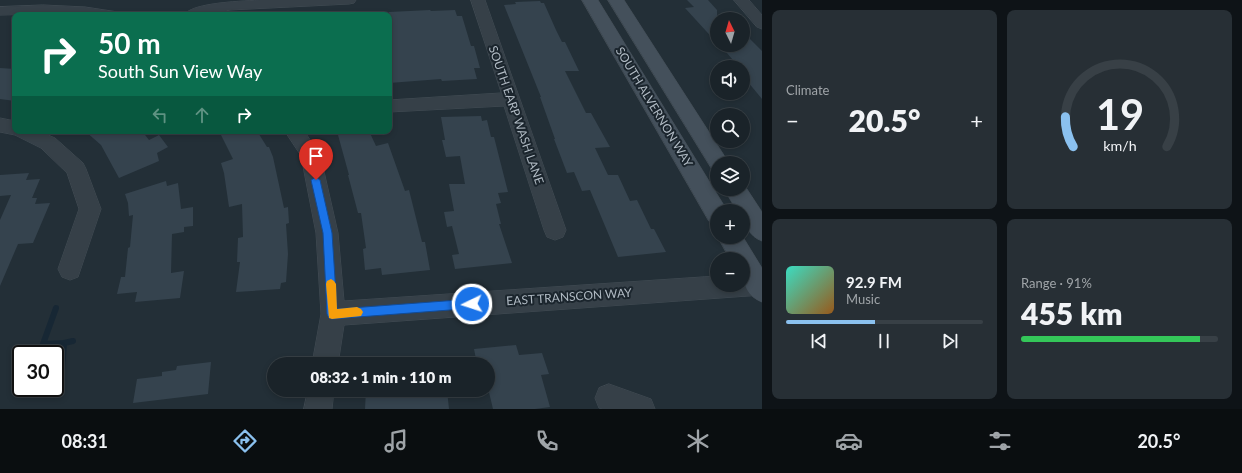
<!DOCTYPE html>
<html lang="en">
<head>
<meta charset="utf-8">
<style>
	body { margin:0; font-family:Lato,sans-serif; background:#272f35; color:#f1f3f6; height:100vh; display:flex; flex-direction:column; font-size:15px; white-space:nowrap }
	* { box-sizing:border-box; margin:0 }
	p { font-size:13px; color:#9fa4a8 }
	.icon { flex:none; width:22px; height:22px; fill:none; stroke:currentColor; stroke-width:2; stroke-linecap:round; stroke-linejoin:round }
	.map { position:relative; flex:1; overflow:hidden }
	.panel { display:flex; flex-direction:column; gap:10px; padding:10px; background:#0e1317; width:480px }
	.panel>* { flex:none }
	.guide { position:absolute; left:12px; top:12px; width:380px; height:122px; border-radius:8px; box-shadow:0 2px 6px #0003,0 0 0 1px #384046; background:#0b6e4f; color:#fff; overflow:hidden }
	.needle { width:26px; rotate:355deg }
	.tools { position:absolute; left:710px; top:12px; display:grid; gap:8px }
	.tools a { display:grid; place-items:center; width:40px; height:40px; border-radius:50%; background:#1a2329; box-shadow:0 2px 6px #0003,0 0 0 1px #384046; font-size:20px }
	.speed { position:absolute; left:12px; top:345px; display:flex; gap:8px; font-size:20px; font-weight:700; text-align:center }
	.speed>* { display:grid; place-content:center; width:52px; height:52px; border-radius:50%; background:#1a2329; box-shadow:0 2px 6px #0003,0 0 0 1px #384046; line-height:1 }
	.speed .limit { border:2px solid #111; border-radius:6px; background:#fff; color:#111 }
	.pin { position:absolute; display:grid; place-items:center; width:34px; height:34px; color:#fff; margin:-41px -17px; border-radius:50% 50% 50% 0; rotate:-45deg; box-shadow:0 0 4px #0007 }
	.pin .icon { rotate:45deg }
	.me { position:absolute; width:44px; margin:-22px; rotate:266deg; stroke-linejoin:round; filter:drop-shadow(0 0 3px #0008) }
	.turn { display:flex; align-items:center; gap:14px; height:84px; padding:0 20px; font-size:18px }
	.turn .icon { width:52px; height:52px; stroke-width:2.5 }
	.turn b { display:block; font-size:28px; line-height:34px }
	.lanes { display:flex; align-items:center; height:38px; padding:0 20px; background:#0003; justify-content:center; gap:20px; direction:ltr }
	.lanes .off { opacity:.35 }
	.big { font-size:30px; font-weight:800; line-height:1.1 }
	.panel .card { flex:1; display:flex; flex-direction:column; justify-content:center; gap:6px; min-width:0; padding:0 14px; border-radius:8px; background:#272f35 }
	.panel .dial { align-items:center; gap:0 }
	.dial svg { height:104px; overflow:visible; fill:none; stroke:#384046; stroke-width:7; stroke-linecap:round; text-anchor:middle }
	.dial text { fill:#f1f3f6; stroke:none }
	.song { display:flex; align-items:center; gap:12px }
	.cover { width:48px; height:48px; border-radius:6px; background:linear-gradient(135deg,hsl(170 70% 55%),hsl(30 70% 35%)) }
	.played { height:4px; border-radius:2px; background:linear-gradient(90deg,#8bc1ef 45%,#384046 45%) }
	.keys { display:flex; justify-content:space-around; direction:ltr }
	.heat { display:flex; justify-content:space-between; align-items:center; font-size:22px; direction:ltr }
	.charge { height:6px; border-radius:3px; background:linear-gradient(90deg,#34c759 91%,#384046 0) }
	.panel .tiles { flex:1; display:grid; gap:10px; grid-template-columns:repeat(2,1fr) }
	.trip { position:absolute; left:267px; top:357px; width:228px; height:40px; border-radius:20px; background:#1a2329; box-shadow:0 2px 6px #0003,0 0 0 1px #384046; font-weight:800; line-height:40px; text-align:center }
	.dock { display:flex; height:64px; justify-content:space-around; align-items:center; background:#0a0e10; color:#9fa4a8 }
	.dock .icon { width:28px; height:28px }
	.dock .on { color:#8bc1ef }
	.dock b { font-size:18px; color:#f1f3f6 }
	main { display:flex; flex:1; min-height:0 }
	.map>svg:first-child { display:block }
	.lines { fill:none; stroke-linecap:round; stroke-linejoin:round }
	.stream { stroke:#172734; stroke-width:6 }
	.building { fill:#35434e }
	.street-casing { stroke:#424c54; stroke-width:1 }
	.secondary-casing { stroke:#424c54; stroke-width:1 }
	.street { fill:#364048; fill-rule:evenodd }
	.secondary { fill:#44505b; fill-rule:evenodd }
	.route { fill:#1a73e8; stroke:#114b97 }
	.slow { fill:#f59e0b }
	.labels { text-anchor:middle; stroke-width:4; stroke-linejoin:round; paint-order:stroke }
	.street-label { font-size:12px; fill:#b1bbc4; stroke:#1b252d }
</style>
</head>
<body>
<main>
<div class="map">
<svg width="762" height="409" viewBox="0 0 762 409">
	<rect width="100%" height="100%" fill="#232f37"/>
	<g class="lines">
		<path class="stream" d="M56,308L43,344L64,343
			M61,382L64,343L73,341"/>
	</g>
	<path class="building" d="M687,0H708L717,10V43L685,8L694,7Z
		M540,1L541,3H544L556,30L562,42H565L579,71H565L586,113H591L610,147L595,148L608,175H618L630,201L637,200L651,229H654L666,252L618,257L590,190L582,191L574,172L567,173L554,139H555L540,97H541L504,5L516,4L515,2Z
		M430,10L431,11L455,10L457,16H462L471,46H474L480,68H474L477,79L442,81L441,79L389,83V12Z
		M743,32L762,51V99L743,76V67H739L720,45H743Z
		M0,68L15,69V101L0,99Z
		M481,116L482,121L487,120L491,137H494L508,192L498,193L501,203L496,204L501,224H499L512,263L455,269L452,255L459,254L452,226L447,227L444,212L454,211L449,184H465L460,156L446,157L442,140H445L441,117Z
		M85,131H142L149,140L159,135L168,147L157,153L159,161L119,178L101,145Z
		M219,131H257L267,147H269L273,157L284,208L288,207L289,223L286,224L288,254L286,282L281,283L280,289L236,292L240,262H237L238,238L243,237L242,204L229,207L224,173L221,163L233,159Z
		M338,131H369L376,146L388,143L405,191L409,190L422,242H425L430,270L382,275L381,268L365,270L363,249L366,248L361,213H358L348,175H349L338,135H340Z
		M29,173L26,180L40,179L32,198H37L35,204L50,203L33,243L18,244L0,286V220L11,195L0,196V175Z
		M166,181L167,186L178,183L181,209L193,207V226L184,227V232L172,234L171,273L184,271L180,298L135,302L137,292L117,294L121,277H125L128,248L130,247L133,215L129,216L128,203L125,194Z
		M516,345L519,355L542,353L549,374L541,375L550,407L535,409H493L488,388V364H477L474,349Z
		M211,362L208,394L133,403L137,379L162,376V372L176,370L177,366Z
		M366,390H447L449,409H365Z"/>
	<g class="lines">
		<g class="street-casing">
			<path id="street" d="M262,0H356L354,3L349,4L230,10L206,15H184C192,2 246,1 262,0Z
				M471,0H485L566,230L563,237L555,240L547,237L544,230L504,106L389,112V100L501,93Z
				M734,0H749L762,15V29L757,27Z
				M43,5L85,7L118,12L120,15L43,14L0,15V7Z
				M0,118L15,121V131H39L55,138L83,163L86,169L101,209L78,277L70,280L62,277L58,269L79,209L67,173L41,148L15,135L0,132Z
				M285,131H304L320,154L338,233L344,301L717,276V285H743V274L762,273V295L344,325L338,364H312L321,314L316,233L301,156Z
				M609,384L651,399L655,409H603L599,408L595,398L599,388Z
				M308,390H334L332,409H304Z"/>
		</g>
		<g class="secondary-casing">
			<path id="secondary" d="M582,0H598L725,207L727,211H717V223L709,221Z
				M608,0H624L729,163H717V170L712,169Z
				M743,183L762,212V241C750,237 743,224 743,211H737L724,189H743Z
				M718,237H743L762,268V302C742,294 743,277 743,259H730Z"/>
		</g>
		<use href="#street" class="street"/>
		<use href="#secondary" class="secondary"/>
	</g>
	<path class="route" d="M316,177L320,180L332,233L337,309L472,299L476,301L477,304L476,308L332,319L329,318L327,314L323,233L311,180Z"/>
	<path class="slow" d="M331,279L334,281L336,284L337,309L357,307L361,309L363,312L361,316L332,319L329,318L326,284L327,281Z"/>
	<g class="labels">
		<g class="street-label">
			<text transform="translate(654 107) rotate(59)" y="4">SOUTH ALVERNON WAY</text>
			<text transform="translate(516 115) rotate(71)" y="4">SOUTH EARP WASH LANE</text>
			<text transform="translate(569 297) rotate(-4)" y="4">EAST TRANSCON WAY</text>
		</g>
	</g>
</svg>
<div class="tools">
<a><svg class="needle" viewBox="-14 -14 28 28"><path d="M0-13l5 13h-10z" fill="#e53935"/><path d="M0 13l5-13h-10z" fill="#9fa4a8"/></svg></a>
<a><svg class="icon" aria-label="sound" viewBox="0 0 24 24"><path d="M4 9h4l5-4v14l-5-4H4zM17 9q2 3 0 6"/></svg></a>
<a><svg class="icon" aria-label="search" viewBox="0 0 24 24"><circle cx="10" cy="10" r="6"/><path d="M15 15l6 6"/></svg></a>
<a><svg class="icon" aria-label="layers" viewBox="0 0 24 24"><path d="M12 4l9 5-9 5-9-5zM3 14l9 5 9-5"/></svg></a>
<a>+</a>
<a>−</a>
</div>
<div class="speed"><div class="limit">30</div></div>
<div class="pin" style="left:316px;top:180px;background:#d93025"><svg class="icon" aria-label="arrive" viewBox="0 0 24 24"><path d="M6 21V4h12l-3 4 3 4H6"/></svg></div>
<svg class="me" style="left:472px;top:304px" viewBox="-20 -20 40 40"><circle r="17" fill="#1a73e8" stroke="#fff" stroke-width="3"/><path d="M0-11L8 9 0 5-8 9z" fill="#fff"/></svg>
<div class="trip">08:32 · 1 min · 110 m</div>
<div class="guide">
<div class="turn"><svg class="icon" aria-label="right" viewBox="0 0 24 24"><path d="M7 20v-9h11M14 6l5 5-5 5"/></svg><div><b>50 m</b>South Sun View Way</div></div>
<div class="lanes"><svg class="icon off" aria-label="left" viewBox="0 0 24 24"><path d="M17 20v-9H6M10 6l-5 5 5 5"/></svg><svg class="icon off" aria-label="ahead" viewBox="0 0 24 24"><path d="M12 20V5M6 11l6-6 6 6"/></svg><svg class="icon" aria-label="right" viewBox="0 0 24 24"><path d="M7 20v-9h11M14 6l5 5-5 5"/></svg></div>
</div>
</div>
<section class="panel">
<div class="tiles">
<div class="card"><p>Climate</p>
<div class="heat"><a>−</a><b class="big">20.5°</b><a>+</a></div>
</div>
<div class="card dial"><svg viewBox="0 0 100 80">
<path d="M14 69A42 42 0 1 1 86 69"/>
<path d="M14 69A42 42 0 0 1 8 46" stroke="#8bc1ef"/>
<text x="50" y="56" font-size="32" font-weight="700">19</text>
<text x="50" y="72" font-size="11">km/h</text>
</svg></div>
<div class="card">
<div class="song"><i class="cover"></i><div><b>92.9 FM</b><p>Music</p></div></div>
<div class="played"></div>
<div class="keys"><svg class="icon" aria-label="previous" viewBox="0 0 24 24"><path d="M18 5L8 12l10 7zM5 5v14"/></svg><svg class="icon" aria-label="pause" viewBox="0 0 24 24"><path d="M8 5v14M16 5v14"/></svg><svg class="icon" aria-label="next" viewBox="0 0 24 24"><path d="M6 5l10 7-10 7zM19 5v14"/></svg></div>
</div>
<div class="card"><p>Range · 91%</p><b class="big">455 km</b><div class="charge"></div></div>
</div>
</section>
</main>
<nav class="dock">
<b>08:31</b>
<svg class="icon on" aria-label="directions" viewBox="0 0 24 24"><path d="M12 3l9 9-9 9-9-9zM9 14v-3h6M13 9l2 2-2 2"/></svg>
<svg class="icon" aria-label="music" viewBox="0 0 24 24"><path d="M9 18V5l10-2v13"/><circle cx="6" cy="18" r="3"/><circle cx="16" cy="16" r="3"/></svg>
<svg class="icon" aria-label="phone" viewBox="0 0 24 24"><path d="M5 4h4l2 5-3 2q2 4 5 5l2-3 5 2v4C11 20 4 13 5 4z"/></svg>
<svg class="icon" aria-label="climate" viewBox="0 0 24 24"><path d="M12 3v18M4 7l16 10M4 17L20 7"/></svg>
<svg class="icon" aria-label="car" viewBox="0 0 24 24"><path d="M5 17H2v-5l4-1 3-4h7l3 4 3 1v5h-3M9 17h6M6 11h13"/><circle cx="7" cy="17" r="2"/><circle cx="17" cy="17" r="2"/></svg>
<svg class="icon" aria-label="filters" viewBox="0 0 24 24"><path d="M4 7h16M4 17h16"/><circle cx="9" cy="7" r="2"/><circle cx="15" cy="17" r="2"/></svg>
<b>20.5°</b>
</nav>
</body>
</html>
